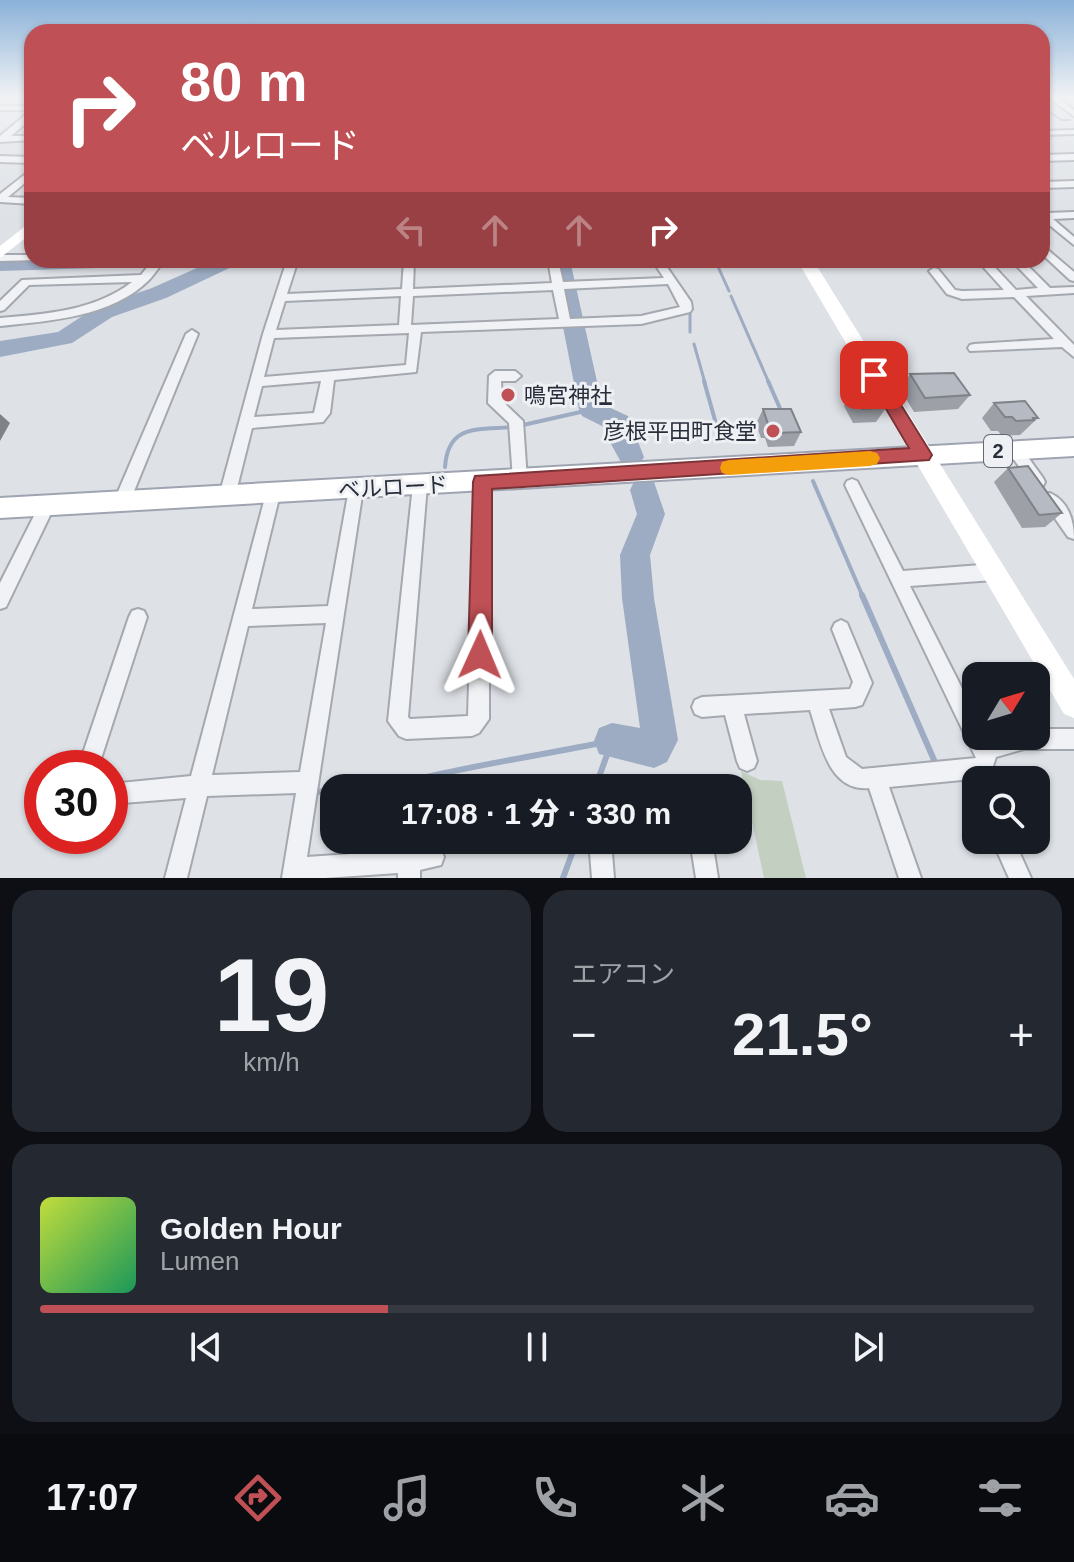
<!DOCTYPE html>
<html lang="ja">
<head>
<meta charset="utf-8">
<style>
	body { margin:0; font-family:Arial,"Noto Sans JP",sans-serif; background:#242831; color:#f1f3f6; height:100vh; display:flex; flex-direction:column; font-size:30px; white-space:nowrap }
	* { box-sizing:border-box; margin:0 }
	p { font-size:26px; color:#9ea1a6 }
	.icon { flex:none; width:44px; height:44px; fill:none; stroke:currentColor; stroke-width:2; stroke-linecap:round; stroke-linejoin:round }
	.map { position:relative; height:878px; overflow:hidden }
	.sheet { display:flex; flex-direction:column; gap:12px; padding:12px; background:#0d0f14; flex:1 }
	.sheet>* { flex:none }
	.banner { position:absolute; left:24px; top:24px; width:1026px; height:244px; border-radius:24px; box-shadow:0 2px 6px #0004; background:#bf5056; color:#fff; overflow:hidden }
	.needle { width:52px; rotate:52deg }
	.controls { position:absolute; left:962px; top:662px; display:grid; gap:16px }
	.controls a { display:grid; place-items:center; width:88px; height:88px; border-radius:16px; background:#171b24; box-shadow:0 2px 6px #0004; font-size:40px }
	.speed { position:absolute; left:24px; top:750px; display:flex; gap:16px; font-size:40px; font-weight:700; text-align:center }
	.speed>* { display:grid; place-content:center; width:104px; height:104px; border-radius:50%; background:#171b24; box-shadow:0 2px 6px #0004; line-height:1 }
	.speed .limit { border:12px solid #d22; background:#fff; color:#111 }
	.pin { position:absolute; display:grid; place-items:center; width:68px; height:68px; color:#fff; margin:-34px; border-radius:16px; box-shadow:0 4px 12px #0006 }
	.me { position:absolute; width:88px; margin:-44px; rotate:1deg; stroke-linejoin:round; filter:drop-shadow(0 0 6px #0008) }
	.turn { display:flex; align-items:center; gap:28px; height:168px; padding:0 24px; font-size:36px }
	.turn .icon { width:104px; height:104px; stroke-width:2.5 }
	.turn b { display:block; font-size:56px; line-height:68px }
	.lanes { display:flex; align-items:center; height:76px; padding:0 24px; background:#0003; justify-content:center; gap:40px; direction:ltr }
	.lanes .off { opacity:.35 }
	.big { font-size:60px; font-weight:800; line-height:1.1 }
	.sheet .widget { flex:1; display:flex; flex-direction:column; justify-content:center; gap:12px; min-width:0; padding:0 28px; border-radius:24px; background:#242831 }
	.sheet .dial { align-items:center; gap:0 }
	.dial b { font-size:104px; line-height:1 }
	.song { display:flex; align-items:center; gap:24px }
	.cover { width:96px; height:96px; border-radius:12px; background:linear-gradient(135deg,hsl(70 70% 55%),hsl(150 70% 35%)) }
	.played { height:8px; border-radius:4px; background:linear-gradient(90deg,#bf5056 35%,#363941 35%) }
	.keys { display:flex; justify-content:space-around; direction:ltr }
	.heat { display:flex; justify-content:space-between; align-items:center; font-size:44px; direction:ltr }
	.sheet .tiles { flex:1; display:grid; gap:12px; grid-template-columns:1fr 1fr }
	.widget:last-child { grid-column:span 2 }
	.trip { position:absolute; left:320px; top:774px; width:432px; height:80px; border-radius:24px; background:#171b24; box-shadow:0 2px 6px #0004; font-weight:800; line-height:80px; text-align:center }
	.dock { display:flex; height:128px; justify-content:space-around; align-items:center; background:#090b0e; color:#9ea1a6 }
	.dock .icon { width:56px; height:56px }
	.dock .on { color:#bf5056 }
	.dock b { font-size:36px; color:#f1f3f6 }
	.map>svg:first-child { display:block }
	.green { fill:#c3cfc1 }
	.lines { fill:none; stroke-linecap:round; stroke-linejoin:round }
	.stream-far3 { stroke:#9dacc3; stroke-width:2 }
	.stream-far2 { stroke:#9dacc3; stroke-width:3 }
	.stream-far1 { stroke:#9dacc3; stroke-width:4 }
	.stream { stroke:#9dacc3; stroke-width:6 }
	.river { fill:#9dacc3; fill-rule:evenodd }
	.street-casing { stroke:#a4a8af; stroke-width:4 }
	.primary-casing { stroke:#9fa4b1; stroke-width:4 }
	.street { fill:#f1f2f5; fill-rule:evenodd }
	.secondary { fill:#fff; fill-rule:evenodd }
	.primary { fill:#fff; fill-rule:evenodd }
	.wall { fill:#9da0a7 }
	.shaded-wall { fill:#7f8288 }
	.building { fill:#b6bac2; stroke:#7f8288; stroke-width:2 }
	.route { fill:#bf5056; stroke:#7c3438; stroke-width:2 }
	.slow { fill:#f59e0b }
	.poi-dot { fill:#bf5056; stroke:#eef0f4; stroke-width:3 }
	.labels { text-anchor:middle; stroke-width:6; stroke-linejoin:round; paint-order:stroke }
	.shield { fill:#eef0f4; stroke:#646872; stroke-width:2 }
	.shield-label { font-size:20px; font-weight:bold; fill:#292e3b }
	.poi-label { font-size:22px; fill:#292e3b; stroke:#eef0f4; text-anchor:start }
	.street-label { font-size:22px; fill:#292e3b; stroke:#eef0f4 }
</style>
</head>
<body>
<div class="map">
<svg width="1074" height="878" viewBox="0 0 1074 878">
	<rect width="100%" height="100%" fill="#dee1e6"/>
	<path class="green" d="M741,771L760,780L782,781L806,878H764Z"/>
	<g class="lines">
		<path class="stream-far3" d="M1042,106L1061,120H1070"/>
		<path class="stream-far2" d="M715,260L729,291
			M731,296L769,383
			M690,307V332
			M694,344L705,383"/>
		<path class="stream-far1" d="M704,381L718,431
			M768,381L782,413
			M523,425L585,411L590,405
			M445,467C448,424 477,430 512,427
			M813,481L863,597"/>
		<path class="stream" d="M862,595L934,760
			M381,788C457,768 535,756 612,741L595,788
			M315,792L334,791
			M563,878L577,840"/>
		<path class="river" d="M0,259L172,260L162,266L0,271Z
			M215,260H241L238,264L166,298L112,317L72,343L0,357V341L58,332L96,307L152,288Z
			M550,260H570L602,404L628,416L644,457L640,464L631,468L622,464L611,444L608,429L582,416L579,409Z
			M644,478L654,482L665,514L650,555L654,598L678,740L667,762L654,768L599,754L594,741L599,728L612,723L640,728L622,598L620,555L637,514L630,490L634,482Z"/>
		<g class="street-casing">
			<path id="street" d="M1046,96H1054L1074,110V116Z
				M0,106H32V110H0Z
				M29,112H32V118L11,136H32V140L0,142V136Z
				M1074,130V134L1042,135V131Z
				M1074,154V160L1042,161V155Z
				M0,156L32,157V163L0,162Z
				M32,169V177L8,197L32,198V204L0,202V194Z
				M1074,181V187L1042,188V182Z
				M1042,211L1047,213L1074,212V218L1053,219L1074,237V245L1042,219Z
				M1042,245L1074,272V281L1070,280L1042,254Z
				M0,255H32V260H36L0,261Z
				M153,260H164C160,266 154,275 149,280C112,317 50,321 0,326V318C46,314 94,311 132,282L29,285L4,310L0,311V301L22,280L141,275Z
				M287,260H302L297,263L287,294L402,289L404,260H414L413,289L552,283L548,260H558L563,282L664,278L652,260H662L691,302L692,309L690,312L641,324L421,332L416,372L334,380L330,413L323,422L252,428L235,496L232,500L227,502L222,500L219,496L263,334ZM668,284L680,307L641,316L570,319L564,289ZM553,290L559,319L411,325L413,296ZM401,296L399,325L276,330L285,301ZM409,333L406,365L264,377L274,338ZM321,381L314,413L254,417L262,386Z
				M977,260H988L1016,290L1038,288L1011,260H1022L1050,288L1074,287V293L1026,296L1074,345V357L1062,347L970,351L968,348L970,345L974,344L1054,339L1014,297L962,299L947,294L929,271L934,268L938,269L955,290L962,291L1004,290Z
				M192,330L198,334L130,501L127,506L122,507L117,506L114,501L186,334Z
				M495,371H515L521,376L515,381H501L502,401L523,421L527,480L525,484L520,486L515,484L513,480L509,423L488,403L489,376Z
				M1015,444L1020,446L1043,478L1045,482L1043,486L1038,488L1033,486L1010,454L1008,450L1010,446Z
				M482,476L487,478L489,482V719L479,733L472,736L406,739L399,736L388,721L413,485L415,481L420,479L425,481L427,485L408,717L410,719L468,716L475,482L477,478Z
				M852,479L857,481L903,571L994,564L1000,567L1002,572L1000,577L994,580L910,586L976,716V736H986L988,740L1000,736H1036V729H1074V749H1024L996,757L990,775L983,778L889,787L921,878H899L869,788C828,792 820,740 810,710L744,714L757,761L754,768L747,771L740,768L737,761L725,715L702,717L695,714L692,707L695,700L702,697L850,689L853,682L832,629L835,623L841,620L847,623L872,683L862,705L855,707L829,709L846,757L862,769L976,758L845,485L847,481Z
				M356,483L361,485L363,489L307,857L408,850L433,846L441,849L444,857L441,865L420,870V878H398V873L325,878H282L296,793L207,796L187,878H165L186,798L110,804V784L191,776L267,490L272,488L277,490L280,494L252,609L328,606L349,489L351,485ZM326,623L300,772L212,775L248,626Z
				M1050,493C1068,501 1074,520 1074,539L1068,537L1045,504L1042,499L1045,494Z
				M47,499L52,500L55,505L6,607L0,609V583L42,500Z
				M138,609L144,611L147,617L98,768H78L129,617L132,611Z
				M589,840H611L614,878H592Z
				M690,840H712L718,878H696Z
				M992,840H1014L1031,878H1009Z"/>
		</g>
		<g class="primary-casing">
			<path id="primary" d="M1074,438V456L0,518V498Z"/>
		</g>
		<use href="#street" class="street"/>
		<path class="secondary" d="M32,221V233L0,258V246Z
			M797,260H813L1074,679V718L1064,714Z"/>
		<use href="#primary" class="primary"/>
	</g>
	<path class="wall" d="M910,374L970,395L958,409L914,412L900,389Z
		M855,381L886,408L876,422L853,423L844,406L848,399L846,395Z
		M994,403L1038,418L1020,435L1002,436L998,431H991L982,418Z
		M763,409L801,432L794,446L768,447L765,438H761L756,424Z
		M1008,468L1062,513L1045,527L1022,528L994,482Z"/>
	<path class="shaded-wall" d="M0,414L10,423L0,441Z"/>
	<path class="building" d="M954,373L970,395L925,398L910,374Z
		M870,380L886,408L862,409L853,392L857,391L855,387H858L855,381Z
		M1025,401L1038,418H1033L1034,420L1016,421L1012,417H1005L994,403Z
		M763,409H791L801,432L775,433L772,424H768Z
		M1028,466L1062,513L1039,515L1008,468Z"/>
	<linearGradient id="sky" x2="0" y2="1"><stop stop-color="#8ab1d9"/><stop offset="0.44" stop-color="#f0f2f4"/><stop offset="1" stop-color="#f0f2f4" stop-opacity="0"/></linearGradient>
	<rect width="1074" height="219" fill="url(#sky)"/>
	<path class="route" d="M874,369L880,371L929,450L932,455L929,460L492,489V655L488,664L480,667L472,664L468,655L473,482L475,476L909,448L866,375Z"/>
	<path class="slow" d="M870,451L877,453L880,458L877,464L870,466L729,475L722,473L720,468L722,462L729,460Z"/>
	<g class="poi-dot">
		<circle cx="508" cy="395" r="8"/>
		<circle cx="773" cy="431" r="8"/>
	</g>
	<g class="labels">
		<rect class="shield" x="984" y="435" width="28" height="32" rx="6"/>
		<g class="shield-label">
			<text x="998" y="458">2</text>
		</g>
		<g class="poi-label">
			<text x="524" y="403">鳴宮神社</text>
			<text x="757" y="439" text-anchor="end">彦根平田町食堂</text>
		</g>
		<g class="street-label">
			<text transform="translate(393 487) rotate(-3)" y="8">ベルロード</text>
		</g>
	</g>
</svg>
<div class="controls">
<a><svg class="needle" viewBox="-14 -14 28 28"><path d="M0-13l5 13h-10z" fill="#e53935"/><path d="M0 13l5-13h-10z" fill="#9ea1a6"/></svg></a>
<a><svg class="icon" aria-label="search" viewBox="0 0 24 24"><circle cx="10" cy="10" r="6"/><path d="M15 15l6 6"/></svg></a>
</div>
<div class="speed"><div class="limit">30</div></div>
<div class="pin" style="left:874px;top:375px;background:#d93025"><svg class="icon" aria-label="arrive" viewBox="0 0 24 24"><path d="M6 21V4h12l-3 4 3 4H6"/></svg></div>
<svg class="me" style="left:480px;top:655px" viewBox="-20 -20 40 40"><path d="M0-17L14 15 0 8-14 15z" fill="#bf5056" stroke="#fff" stroke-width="4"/></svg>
<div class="trip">17:08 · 1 分 · 330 m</div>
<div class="banner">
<div class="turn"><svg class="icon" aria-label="right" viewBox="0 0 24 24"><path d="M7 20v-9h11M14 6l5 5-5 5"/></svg><div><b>80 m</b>ベルロード</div></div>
<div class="lanes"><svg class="icon off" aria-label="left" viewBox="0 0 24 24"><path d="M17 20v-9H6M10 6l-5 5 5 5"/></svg><svg class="icon off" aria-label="ahead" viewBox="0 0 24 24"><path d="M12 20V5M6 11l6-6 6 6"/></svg><svg class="icon off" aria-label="ahead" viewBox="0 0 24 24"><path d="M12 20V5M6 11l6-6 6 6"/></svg><svg class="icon" aria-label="right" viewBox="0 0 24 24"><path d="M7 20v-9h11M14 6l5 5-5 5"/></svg></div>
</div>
</div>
<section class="sheet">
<div class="tiles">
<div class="widget dial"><b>19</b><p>km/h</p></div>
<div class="widget"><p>エアコン</p>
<div class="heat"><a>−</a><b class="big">21.5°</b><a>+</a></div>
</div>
<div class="widget">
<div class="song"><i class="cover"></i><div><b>Golden Hour</b><p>Lumen</p></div></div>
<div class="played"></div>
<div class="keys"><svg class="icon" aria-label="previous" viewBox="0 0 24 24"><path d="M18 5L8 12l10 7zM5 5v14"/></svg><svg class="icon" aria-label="pause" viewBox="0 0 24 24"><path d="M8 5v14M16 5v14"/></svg><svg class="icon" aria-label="next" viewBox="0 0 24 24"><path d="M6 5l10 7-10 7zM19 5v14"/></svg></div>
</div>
</div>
</section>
<nav class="dock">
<b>17:07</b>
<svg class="icon on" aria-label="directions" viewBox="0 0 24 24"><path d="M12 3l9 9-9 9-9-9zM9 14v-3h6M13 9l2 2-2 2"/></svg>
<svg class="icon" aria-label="music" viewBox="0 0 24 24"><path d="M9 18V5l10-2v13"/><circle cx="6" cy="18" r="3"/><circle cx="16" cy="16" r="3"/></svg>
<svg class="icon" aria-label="phone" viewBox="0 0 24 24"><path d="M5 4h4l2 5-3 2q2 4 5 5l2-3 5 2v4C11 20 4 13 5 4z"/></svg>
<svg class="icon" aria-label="climate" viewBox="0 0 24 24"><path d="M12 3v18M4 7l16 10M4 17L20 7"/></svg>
<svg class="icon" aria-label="car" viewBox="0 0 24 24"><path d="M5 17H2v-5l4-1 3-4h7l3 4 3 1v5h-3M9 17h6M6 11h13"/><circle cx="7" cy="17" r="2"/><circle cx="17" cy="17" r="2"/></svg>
<svg class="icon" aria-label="filters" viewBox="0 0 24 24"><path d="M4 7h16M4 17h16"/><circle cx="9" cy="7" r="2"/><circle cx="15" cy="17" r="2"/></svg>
</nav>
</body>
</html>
